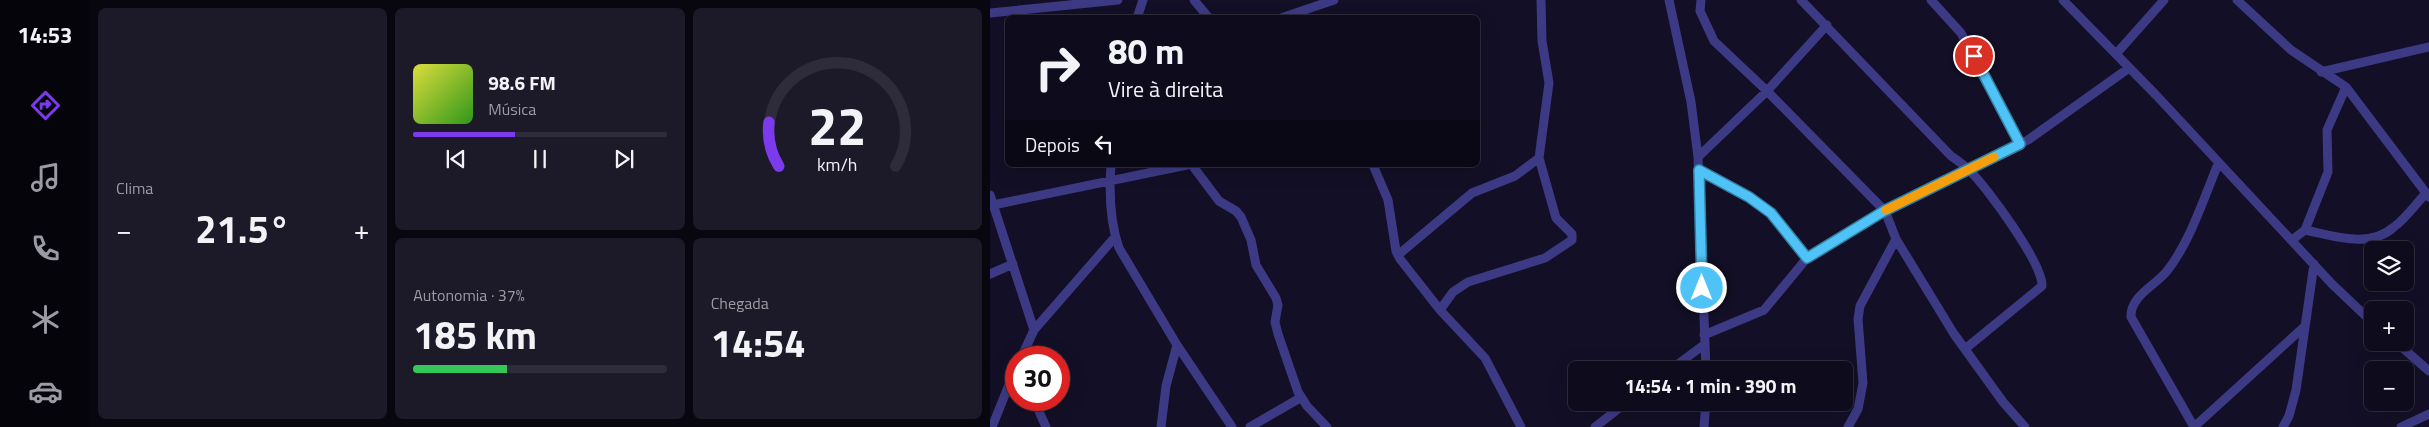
<!DOCTYPE html>
<html lang="pt">
<head>
<meta charset="utf-8">
<style>
	body { margin:0; font-family:"Titillium Web",sans-serif; background:#1c1929; color:#f1f3f6; height:100vh; display:flex; flex-direction:column; font-size:19px; white-space:nowrap }
	* { box-sizing:border-box; margin:0 }
	p { font-size:16px; color:#9b9ba3 }
	.icon { flex:none; width:28px; height:28px; fill:none; stroke:currentColor; stroke-width:2; stroke-linecap:round; stroke-linejoin:round }
	.map { position:relative; flex:1; overflow:hidden }
	.panel { display:flex; flex-direction:column; gap:8px; padding:8px; background:#08060f; width:900px }
	.panel>* { flex:none }
	.banner { position:absolute; left:15px; top:15px; width:475px; height:152px; border-radius:8px; box-shadow:0 5px 20px #0002,0 0 0 1px #2e2b3b; background:#0e0b1c; color:#f1f3f6; overflow:hidden }
	.tools { position:absolute; left:1374px; top:241px; display:grid; gap:10px }
	.tools a { display:grid; place-items:center; width:50px; height:50px; border-radius:8px; background:#0e0b1c; box-shadow:0 5px 20px #0002,0 0 0 1px #2e2b3b; font-size:25px }
	.speed { position:absolute; left:15px; top:346px; display:flex; gap:10px; font-size:25px; font-weight:700; text-align:center }
	.speed>* { display:grid; place-content:center; width:65px; height:65px; border-radius:50%; background:#0e0b1c; box-shadow:0 5px 20px #0002,0 0 0 1px #2e2b3b; line-height:1 }
	.speed .limit { border:8px solid #d22; background:#fff; color:#111 }
	.pin { position:absolute; display:grid; place-items:center; width:42px; height:42px; color:#fff; margin:-21px; border:2px solid #fff; border-radius:50%; box-shadow:0 1px 5px #0007 }
	.me { position:absolute; width:55px; margin:-28px; rotate:0deg; stroke-linejoin:round; filter:drop-shadow(0 0 4px #0008) }
	.turn { display:flex; align-items:center; gap:18px; height:105px; padding:0 20px; font-size:22px }
	.turn .icon { width:65px; height:65px; stroke-width:2.5 }
	.turn b { display:block; font-size:35px; line-height:42px }
	.then { display:flex; align-items:center; height:48px; padding:0 20px; background:#0003; gap:10px; font-size:19px }
	.big { font-size:38px; font-weight:700; line-height:1.1 }
	.panel .tile { flex:1; display:flex; flex-direction:column; justify-content:center; gap:8px; min-width:0; padding:0 18px; border-radius:8px; background:#1c1929 }
	.panel .dial { align-items:center; gap:0 }
	.dial svg { height:130px; overflow:visible; fill:none; stroke:#2e2b3b; stroke-width:7; stroke-linecap:round; text-anchor:middle }
	.dial text { fill:#f1f3f6; stroke:none }
	.song { display:flex; align-items:center; gap:15px }
	.cover { width:60px; height:60px; border-radius:8px; background:linear-gradient(135deg,hsl(60 70% 55%),hsl(110 70% 35%)) }
	.played { height:5px; border-radius:2px; background:linear-gradient(90deg,#7c3aed 40%,#2e2b3b 40%) }
	.keys { display:flex; justify-content:space-around; direction:ltr }
	.heat { display:flex; justify-content:space-between; align-items:center; font-size:28px; direction:ltr }
	.charge { height:8px; border-radius:4px; background:linear-gradient(90deg,#34c759 37%,#2e2b3b 0) }
	.panel .tiles { flex:1; display:grid; gap:8px; grid-template-columns:repeat(3,1fr) }
	.tile:first-child { grid-row:span 2 }
	.trip { position:absolute; left:578px; top:361px; width:285px; height:50px; border-radius:8px; background:#0e0b1c; box-shadow:0 5px 20px #0002,0 0 0 1px #2e2b3b; font-weight:700; line-height:50px; text-align:center }
	main { display:flex; flex:1; min-height:0 }
	.dock { display:flex; flex-direction:column; width:90px; justify-content:space-around; align-items:center; background:#06040b; color:#9b9ba3 }
	.dock .icon { width:35px; height:35px }
	.dock .on { color:#7c3aed }
	.dock b { font-size:22px; color:#f1f3f6 }
	.map>svg:first-child { display:block }
	.lines { fill:none; stroke-linecap:round; stroke-linejoin:round }
	.minor { stroke:#3d3a85; stroke-width:9 }
	.route-casing { stroke:#337fa1; stroke-width:12 }
	.route { stroke:#4fc3f7; stroke-width:9 }
	.slow { stroke:#f59e0b; stroke-width:9 }
</style>
</head>
<body>
<main>
<nav class="dock">
<b>14:53</b>
<svg class="icon on" aria-label="directions" viewBox="0 0 24 24"><path d="M12 3l9 9-9 9-9-9zM9 14v-3h6M13 9l2 2-2 2"/></svg>
<svg class="icon" aria-label="music" viewBox="0 0 24 24"><path d="M9 18V5l10-2v13"/><circle cx="6" cy="18" r="3"/><circle cx="16" cy="16" r="3"/></svg>
<svg class="icon" aria-label="phone" viewBox="0 0 24 24"><path d="M5 4h4l2 5-3 2q2 4 5 5l2-3 5 2v4C11 20 4 13 5 4z"/></svg>
<svg class="icon" aria-label="climate" viewBox="0 0 24 24"><path d="M12 3v18M4 7l16 10M4 17L20 7"/></svg>
<svg class="icon" aria-label="car" viewBox="0 0 24 24"><path d="M5 17H2v-5l4-1 3-4h7l3 4 3 1v5h-3M9 17h6M6 11h13"/><circle cx="7" cy="17" r="2"/><circle cx="17" cy="17" r="2"/></svg>
</nav>
<section class="panel">
<div class="tiles">
<div class="tile"><p>Clima</p>
<div class="heat"><a>−</a><b class="big">21.5°</b><a>+</a></div>
</div>
<div class="tile">
<div class="song"><i class="cover"></i><div><b>98.6 FM</b><p>Música</p></div></div>
<div class="played"></div>
<div class="keys"><svg class="icon" aria-label="previous" viewBox="0 0 24 24"><path d="M18 5L8 12l10 7zM5 5v14"/></svg><svg class="icon" aria-label="pause" viewBox="0 0 24 24"><path d="M8 5v14M16 5v14"/></svg><svg class="icon" aria-label="next" viewBox="0 0 24 24"><path d="M6 5l10 7-10 7zM19 5v14"/></svg></div>
</div>
<div class="tile dial"><svg viewBox="0 0 100 80">
<path d="M14 69A42 42 0 1 1 86 69"/>
<path d="M14 69A42 42 0 0 1 8 42" stroke="#7c3aed"/>
<text x="50" y="56" font-size="32" font-weight="700">22</text>
<text x="50" y="72" font-size="11">km/h</text>
</svg></div>
<div class="tile"><p>Autonomia · 37%</p><b class="big">185 km</b><div class="charge"></div></div>
<div class="tile"><p>Chegada</p><b class="big">14:54</b></div>
</div>
</section>
<div class="map">
<svg width="1439" height="427" viewBox="0 0 1439 427">
	<rect width="100%" height="100%" fill="#130f26"/>
	<g class="lines">
		<path class="minor" d="M204,0L219,18
			M679,0L701,102L708,157L716,370
			M711,0L710,11L724,41L777,91L895,211L906,239L964,334L1013,402L1035,427
			M811,0L961,156C967,160 974,165 979,170C997,187 1053,264 1052,286L975,349
			M941,0L971,33L1030,144
			M1073,0L1166,95L1342,284L1382,322
			M1247,0L1301,50L1356,87L1439,197
			M0,13L128,0
			M147,18L153,0
			M291,18L344,0
			M1126,54L1174,0
			M1331,72L1439,47
			M708,157L777,91L837,25
			M121,165C119,192 120,222 129,248L187,345L242,427
			M202,165L229,201L246,211L251,217L261,240L266,265L286,298L288,305L285,322L288,334L308,392L317,406L337,427
			M383,165L398,200L406,251L410,259L450,310L495,358L531,427
			M709,170L759,197L781,213L817,258
			M0,195L44,330
			M3,205L197,165
			M1315,230C1344,236 1379,249 1404,227C1416,218 1426,204 1436,193
			M1302,240L1315,230L1338,172L1337,130L1356,87
			M408,255L482,193L525,176L549,158
			M0,274L23,264
			M450,310L463,292L478,282L555,258L582,240V234L566,218L549,158L559,83L552,41L551,0
			M714,335L774,310L817,258L895,211L1038,140L1139,68
			M1406,342L1439,371
			M31,358L44,330L125,237
			M680,370L715,344
			M44,400L56,427
			M2,427L26,367
			M171,427L176,386L187,345
			M260,427L310,398
			M605,427L637,402
			M714,427L716,402
			M858,427L868,409L873,383L868,319L870,306L906,239
			M1204,427L1141,317C1140,296 1165,286 1177,271C1200,242 1214,198 1228,164
			M1204,427L1315,326
			M1293,427L1299,416L1306,390L1324,264
			M1411,427L1439,414"/>
	</g>
	<g class="lines">
		<g class="route-casing">
			<path id="route" d="M712,288L709,170L759,197L781,213L817,258L894,211L1030,144L984,56"/>
		</g>
		<use href="#route" class="route"/>
		<path class="slow" d="M896,210L1004,157"/>
	</g>
</svg>
<div class="tools">
<a><svg class="icon" aria-label="layers" viewBox="0 0 24 24"><path d="M12 4l9 5-9 5-9-5zM3 14l9 5 9-5"/></svg></a>
<a>+</a>
<a>−</a>
</div>
<div class="speed"><div class="limit">30</div></div>
<div class="pin" style="left:984px;top:56px;background:#d93025"><svg class="icon" aria-label="arrive" viewBox="0 0 24 24"><path d="M6 21V4h12l-3 4 3 4H6"/></svg></div>
<svg class="me" style="left:712px;top:288px" viewBox="-20 -20 40 40"><circle r="17" fill="#4fc3f7" stroke="#fff" stroke-width="3"/><path d="M0-11L8 9 0 5-8 9z" fill="#fff"/></svg>
<div class="trip">14:54 · 1 min · 390 m</div>
<div class="banner">
<div class="turn"><svg class="icon" aria-label="right" viewBox="0 0 24 24"><path d="M7 20v-9h11M14 6l5 5-5 5"/></svg><div><b>80 m</b>Vire à direita</div></div>
<div class="then">Depois<svg class="icon" aria-label="left" viewBox="0 0 24 24"><path d="M17 20v-9H6M10 6l-5 5 5 5"/></svg></div>
</div>
</div>
</main>
</body>
</html>
